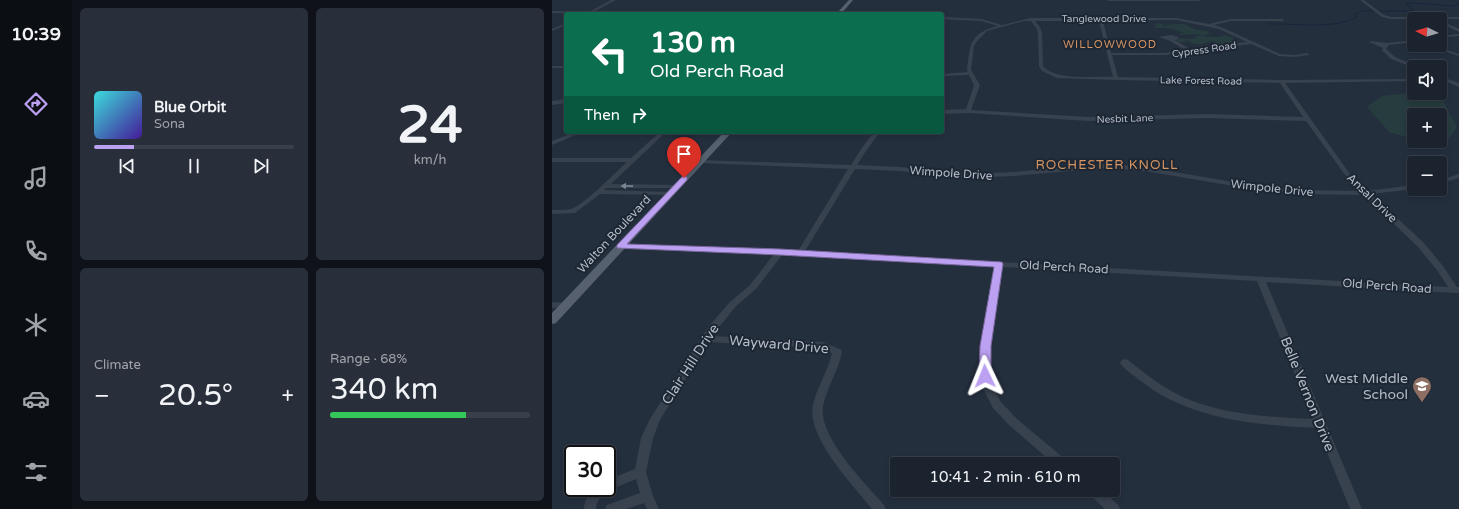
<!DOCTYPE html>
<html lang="en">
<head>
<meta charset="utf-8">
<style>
	body { margin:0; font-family:"Varela Round",sans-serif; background:#282f3a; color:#f1f3f6; height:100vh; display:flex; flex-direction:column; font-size:15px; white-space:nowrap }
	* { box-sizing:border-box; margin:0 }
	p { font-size:13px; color:#a0a4aa }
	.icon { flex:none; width:22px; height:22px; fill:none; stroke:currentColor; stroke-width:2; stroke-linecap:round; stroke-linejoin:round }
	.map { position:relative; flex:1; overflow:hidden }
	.side { display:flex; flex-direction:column; gap:8px; padding:8px; background:#0f1319; width:480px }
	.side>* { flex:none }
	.hud { position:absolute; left:12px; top:12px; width:380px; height:122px; border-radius:4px; box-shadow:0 2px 6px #0003,0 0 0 1px #39404a; background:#0b6e4f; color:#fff; overflow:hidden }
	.needle { width:26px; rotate:275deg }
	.fabs { position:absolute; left:855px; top:12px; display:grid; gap:8px }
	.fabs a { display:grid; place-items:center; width:40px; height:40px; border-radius:4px; background:#1b232e; box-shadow:0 2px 6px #0003,0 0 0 1px #39404a; font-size:20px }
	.speed { position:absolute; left:12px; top:445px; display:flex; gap:8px; font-size:20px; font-weight:700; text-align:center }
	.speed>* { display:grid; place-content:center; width:52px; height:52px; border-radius:50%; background:#1b232e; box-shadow:0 2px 6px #0003,0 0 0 1px #39404a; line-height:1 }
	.speed .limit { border:2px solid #111; border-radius:6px; background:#fff; color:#111 }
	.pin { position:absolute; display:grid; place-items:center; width:34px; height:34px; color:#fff; margin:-41px -17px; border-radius:50% 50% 50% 0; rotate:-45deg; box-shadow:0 0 4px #0007 }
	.pin .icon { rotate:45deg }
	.me { position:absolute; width:44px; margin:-22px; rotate:358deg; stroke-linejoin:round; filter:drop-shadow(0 0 3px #0008) }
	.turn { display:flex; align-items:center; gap:14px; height:84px; padding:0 20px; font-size:18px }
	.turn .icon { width:52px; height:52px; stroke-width:2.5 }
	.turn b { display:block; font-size:28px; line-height:34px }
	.then { display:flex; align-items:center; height:38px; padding:0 20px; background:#0003; gap:8px; font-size:15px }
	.big { font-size:30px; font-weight:600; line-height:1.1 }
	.side .card { flex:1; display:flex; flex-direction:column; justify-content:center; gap:6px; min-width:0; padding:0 14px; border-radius:6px; background:#282f3a }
	.side .dial { align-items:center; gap:0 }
	.dial b { font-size:52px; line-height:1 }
	.song { display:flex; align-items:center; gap:12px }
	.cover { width:48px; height:48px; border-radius:6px; background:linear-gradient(135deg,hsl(180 70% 55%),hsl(260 70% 35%)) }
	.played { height:4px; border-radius:2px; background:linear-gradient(90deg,#bca0f2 20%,#39404a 20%) }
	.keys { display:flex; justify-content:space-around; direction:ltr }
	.heat { display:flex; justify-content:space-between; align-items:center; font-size:22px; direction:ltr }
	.charge { height:6px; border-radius:3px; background:linear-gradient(90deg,#34c759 68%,#39404a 0) }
	.side .tiles { flex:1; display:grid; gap:8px; grid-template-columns:repeat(2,1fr) }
	.trip { position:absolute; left:338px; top:457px; width:230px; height:40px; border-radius:4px; background:#1b232e; box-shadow:0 2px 6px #0003,0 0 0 1px #39404a; font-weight:600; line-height:40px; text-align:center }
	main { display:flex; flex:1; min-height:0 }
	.menu { display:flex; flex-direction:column; width:72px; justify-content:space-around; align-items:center; background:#0b0e12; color:#a0a4aa }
	.menu .icon { width:28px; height:28px }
	.menu .on { color:#bca0f2 }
	.menu b { font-size:18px; color:#f1f3f6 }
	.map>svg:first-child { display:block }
	.green { fill:#263c3f }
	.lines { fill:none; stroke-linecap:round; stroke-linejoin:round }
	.stream { stroke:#17263c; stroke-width:1 }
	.minor { fill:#38414e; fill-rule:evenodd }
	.major { fill:#56606e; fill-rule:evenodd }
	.oneway { fill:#7c8592 }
	.route { fill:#bca0f2; stroke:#7a689d }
	.labels { text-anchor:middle; stroke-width:4; stroke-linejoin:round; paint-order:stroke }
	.far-street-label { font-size:10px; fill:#b4bcc9; stroke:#1d2633 }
	.far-neighbourhood-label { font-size:11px; letter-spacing:1px; fill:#d59563; stroke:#1d2633 }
	.street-label { font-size:12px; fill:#b4bcc9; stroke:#1d2633 }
	.neighbourhood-label { font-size:13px; letter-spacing:1px; fill:#d59563; stroke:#1d2633 }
	.near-street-label { font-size:14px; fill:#b4bcc9; stroke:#1d2633 }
	.near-poi-label { font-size:14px; fill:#b4bcc9; stroke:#1d2633; text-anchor:end }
</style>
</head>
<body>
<main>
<nav class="menu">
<b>10:39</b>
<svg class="icon on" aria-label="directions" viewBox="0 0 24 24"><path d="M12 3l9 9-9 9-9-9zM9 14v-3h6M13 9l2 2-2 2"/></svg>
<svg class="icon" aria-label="music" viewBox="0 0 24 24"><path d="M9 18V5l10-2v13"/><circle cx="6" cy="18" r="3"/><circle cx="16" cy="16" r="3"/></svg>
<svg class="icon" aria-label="phone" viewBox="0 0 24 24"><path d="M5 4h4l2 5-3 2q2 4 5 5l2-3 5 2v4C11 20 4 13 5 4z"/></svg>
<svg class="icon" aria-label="climate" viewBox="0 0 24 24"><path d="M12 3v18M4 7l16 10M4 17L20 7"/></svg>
<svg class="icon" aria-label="car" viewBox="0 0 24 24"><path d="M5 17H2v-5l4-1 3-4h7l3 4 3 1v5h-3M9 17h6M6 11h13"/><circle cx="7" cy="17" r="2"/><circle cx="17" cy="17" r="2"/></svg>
<svg class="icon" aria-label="filters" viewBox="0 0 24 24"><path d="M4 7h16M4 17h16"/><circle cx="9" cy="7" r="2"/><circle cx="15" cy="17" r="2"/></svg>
</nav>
<section class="side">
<div class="tiles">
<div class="card">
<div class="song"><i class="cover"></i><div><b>Blue Orbit</b><p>Sona</p></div></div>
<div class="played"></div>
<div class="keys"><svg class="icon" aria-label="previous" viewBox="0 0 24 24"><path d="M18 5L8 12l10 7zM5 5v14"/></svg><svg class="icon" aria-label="pause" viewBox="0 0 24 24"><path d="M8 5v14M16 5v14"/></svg><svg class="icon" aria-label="next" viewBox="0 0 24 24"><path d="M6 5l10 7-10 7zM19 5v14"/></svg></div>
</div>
<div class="card dial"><b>24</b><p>km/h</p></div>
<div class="card"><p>Climate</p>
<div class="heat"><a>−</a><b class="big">20.5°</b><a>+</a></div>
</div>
<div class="card"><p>Range · 68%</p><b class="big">340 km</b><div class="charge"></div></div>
</div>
</section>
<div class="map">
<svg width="907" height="509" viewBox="0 0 907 509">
	<rect width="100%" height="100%" fill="#242f3e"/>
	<path class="green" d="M606,23L611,24L612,26L620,24H632L643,29L659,32L652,36L644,34L628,35V33H633L617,28H603L604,25H601Z
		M673,35L682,38L681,40L686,42L683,44L673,42L675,45L661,47L660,46L663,44L660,41C652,44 642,47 634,40H633L634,42H626L624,39L629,38L640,39L646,36L668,37Z
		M856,93L891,100L905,127L891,147L868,141H888V115H862V139L837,132L815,107L830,96Z"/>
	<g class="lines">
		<path class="stream" d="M827,11H862L854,4L859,3L903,6L907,4
			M803,16V14L810,11H821
			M717,24C744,23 780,30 805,17"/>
		<path class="minor" d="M59,0H64L41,12L60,14L0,13V11L37,12Z
			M555,0H649L647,1H557Z
			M808,0H812L832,15L839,17H907V19H839L830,17Z
			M390,17L429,19L450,25L479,18H624L657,24L679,19H731L732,21H679L662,25L669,27L728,54L743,55L755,53L757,54V55L743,57L727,56L699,44L613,55H560L566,77L729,80L862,79V81L733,83L800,177L815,191L862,185V189L819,194L871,242L891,266L905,287H907V293H903L714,282L810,509H798L765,428C703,425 637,420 586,379C580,374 572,369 568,363L570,360L573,359L576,360C591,372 605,383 621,392C664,415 714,417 761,419L705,281L451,267L437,362L441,388L449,402L465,419L514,460L516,464H502L457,425L441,408L431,388L427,362L443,266L230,255L204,289L184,306L160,336L270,342L288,349L290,351C287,370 275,387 271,406C266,437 313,483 332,505L334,509H320C301,485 254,437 261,405C265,387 276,371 280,353L269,348L156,342L108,420L101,438L94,472L101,496L107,509H95L92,503L74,509H53L55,505L88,493L84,479C71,485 44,492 44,509H32C32,501 36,494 42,489L55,488V480L83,469L89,438L98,419L157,326L178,302L198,285L222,254L68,249H65L64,247L65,245L246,251L296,169L149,163L146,161L147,160L299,165L309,149L322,132H328L314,151L305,165L348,167L416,174L462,172L553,164L593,167L699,185L746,190L808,191L796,179L754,121L657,118L536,121L416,113L390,114V110L414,109L422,85L417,75L390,76V74L416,72L415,70C418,44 418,33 446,26L429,21L390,19ZM624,20L667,29L695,42L638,49L623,40L626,39V37L619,35L607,37L618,41L633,50L613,53H559L551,21ZM472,21H479L485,29L486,34L487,66L490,71L505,78L564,80L728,83L751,117L657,114L536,117L419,110L428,85L419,70L422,46L425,41L435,31ZM483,21H547L561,77C543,76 503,81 491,66L490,34L489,29ZM553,168L593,171L699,189L746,194L812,195L865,246L885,270L896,287L253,251L303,169L348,171L416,178L462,176Z
			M888,20L907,29V32L888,23Z
			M14,23V25L0,31V29Z
			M907,34V36L888,38V36Z
			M862,40V42L837,45L834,49L843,57L864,66V67H862V68L839,59L830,50L831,48L817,42L819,41L836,43Z
			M874,45H880L907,54V56Z
			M0,66H14V68H0Z
			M888,76L907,83V87L888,79Z
			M14,99V103L0,105V101Z
			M23,132H31L0,145V141Z
			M108,132H114L59,184L124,185L127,187L126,188H54L52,190L117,192L119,193L120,194L119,195L48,194L23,213L0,214V210C6,210 14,210 19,209C34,204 62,173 75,162H0V158H79Z
			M907,174V178L888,184V180Z
			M0,302L16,303L17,305L16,307L0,308Z
			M535,490H550L566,505L568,509H553L537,494Z"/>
		<path class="major" d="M297,0H301L289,14H284Z
			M172,132H180L4,323L0,324V313Z"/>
	</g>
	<defs><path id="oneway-solid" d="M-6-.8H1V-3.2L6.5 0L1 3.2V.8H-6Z"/></defs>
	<use class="oneway" href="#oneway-solid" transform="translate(75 186) rotate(-179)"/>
	<path class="route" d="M132,176L135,177V180L75,244L228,249L450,262L451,264L439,346V376L437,379H429L427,376L428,346L442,267L228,255L65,248V245L130,177Z"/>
	<defs>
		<g id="school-pin" transform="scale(1)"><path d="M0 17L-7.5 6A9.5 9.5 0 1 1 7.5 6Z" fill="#8d6e63" stroke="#1d2633"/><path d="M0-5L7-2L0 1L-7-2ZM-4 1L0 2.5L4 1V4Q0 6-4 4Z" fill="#fff"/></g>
	</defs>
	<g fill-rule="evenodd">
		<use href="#school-pin" x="870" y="386"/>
	</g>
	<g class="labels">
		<g class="far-street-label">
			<text x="552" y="22">Tanglewood Drive</text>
			<text transform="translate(652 49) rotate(-8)" y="4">Cypress Road</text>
			<text transform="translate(649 80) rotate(1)" y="4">Lake Forest Road</text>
			<text transform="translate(573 118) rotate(-2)" y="4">Nesbit Lane</text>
		</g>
		<g class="far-neighbourhood-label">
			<text x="558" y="48">WILLOWWOOD</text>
		</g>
		<g class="street-label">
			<text transform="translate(399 173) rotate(4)" y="4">Wimpole Drive</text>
			<text transform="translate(720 188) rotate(6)" y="4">Wimpole Drive</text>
			<text transform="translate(820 198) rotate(44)" y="4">Ansal Drive</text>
			<text transform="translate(62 234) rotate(-47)" y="4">Walton Boulevard</text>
			<text transform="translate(512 267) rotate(3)" y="4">Old Perch Road</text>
			<text transform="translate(835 286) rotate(4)" y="4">Old Perch Road</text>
		</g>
		<g class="neighbourhood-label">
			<text x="555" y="169">ROCHESTER KNOLL</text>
		</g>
		<g class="near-street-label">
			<text transform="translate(227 344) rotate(5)" y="5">Wayward Drive</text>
			<text transform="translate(138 364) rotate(-57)" y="5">Clair Hill Drive</text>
			<text transform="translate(756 394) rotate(68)" y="5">Belle Vernon Drive</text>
		</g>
		<g class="near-poi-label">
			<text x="856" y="383">West Middle<tspan x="856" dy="16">School</tspan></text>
		</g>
	</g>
</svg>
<div class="fabs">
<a><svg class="needle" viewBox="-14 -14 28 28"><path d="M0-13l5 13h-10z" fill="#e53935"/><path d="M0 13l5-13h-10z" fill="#a0a4aa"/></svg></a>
<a><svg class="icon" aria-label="sound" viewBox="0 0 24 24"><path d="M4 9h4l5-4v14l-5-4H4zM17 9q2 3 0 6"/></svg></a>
<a>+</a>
<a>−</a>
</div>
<div class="speed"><div class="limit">30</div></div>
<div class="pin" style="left:132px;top:178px;background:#d93025"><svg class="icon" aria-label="arrive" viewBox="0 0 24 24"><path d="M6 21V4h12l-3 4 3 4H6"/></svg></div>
<svg class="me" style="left:433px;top:376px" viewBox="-20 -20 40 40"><path d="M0-17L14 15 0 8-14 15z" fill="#bca0f2" stroke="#fff" stroke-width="4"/></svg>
<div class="trip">10:41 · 2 min · 610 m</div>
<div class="hud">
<div class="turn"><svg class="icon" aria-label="left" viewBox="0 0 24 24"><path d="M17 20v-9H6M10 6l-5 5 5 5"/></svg><div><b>130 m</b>Old Perch Road</div></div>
<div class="then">Then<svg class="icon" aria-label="right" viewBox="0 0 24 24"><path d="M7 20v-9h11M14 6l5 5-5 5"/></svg></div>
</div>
</div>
</main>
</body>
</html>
